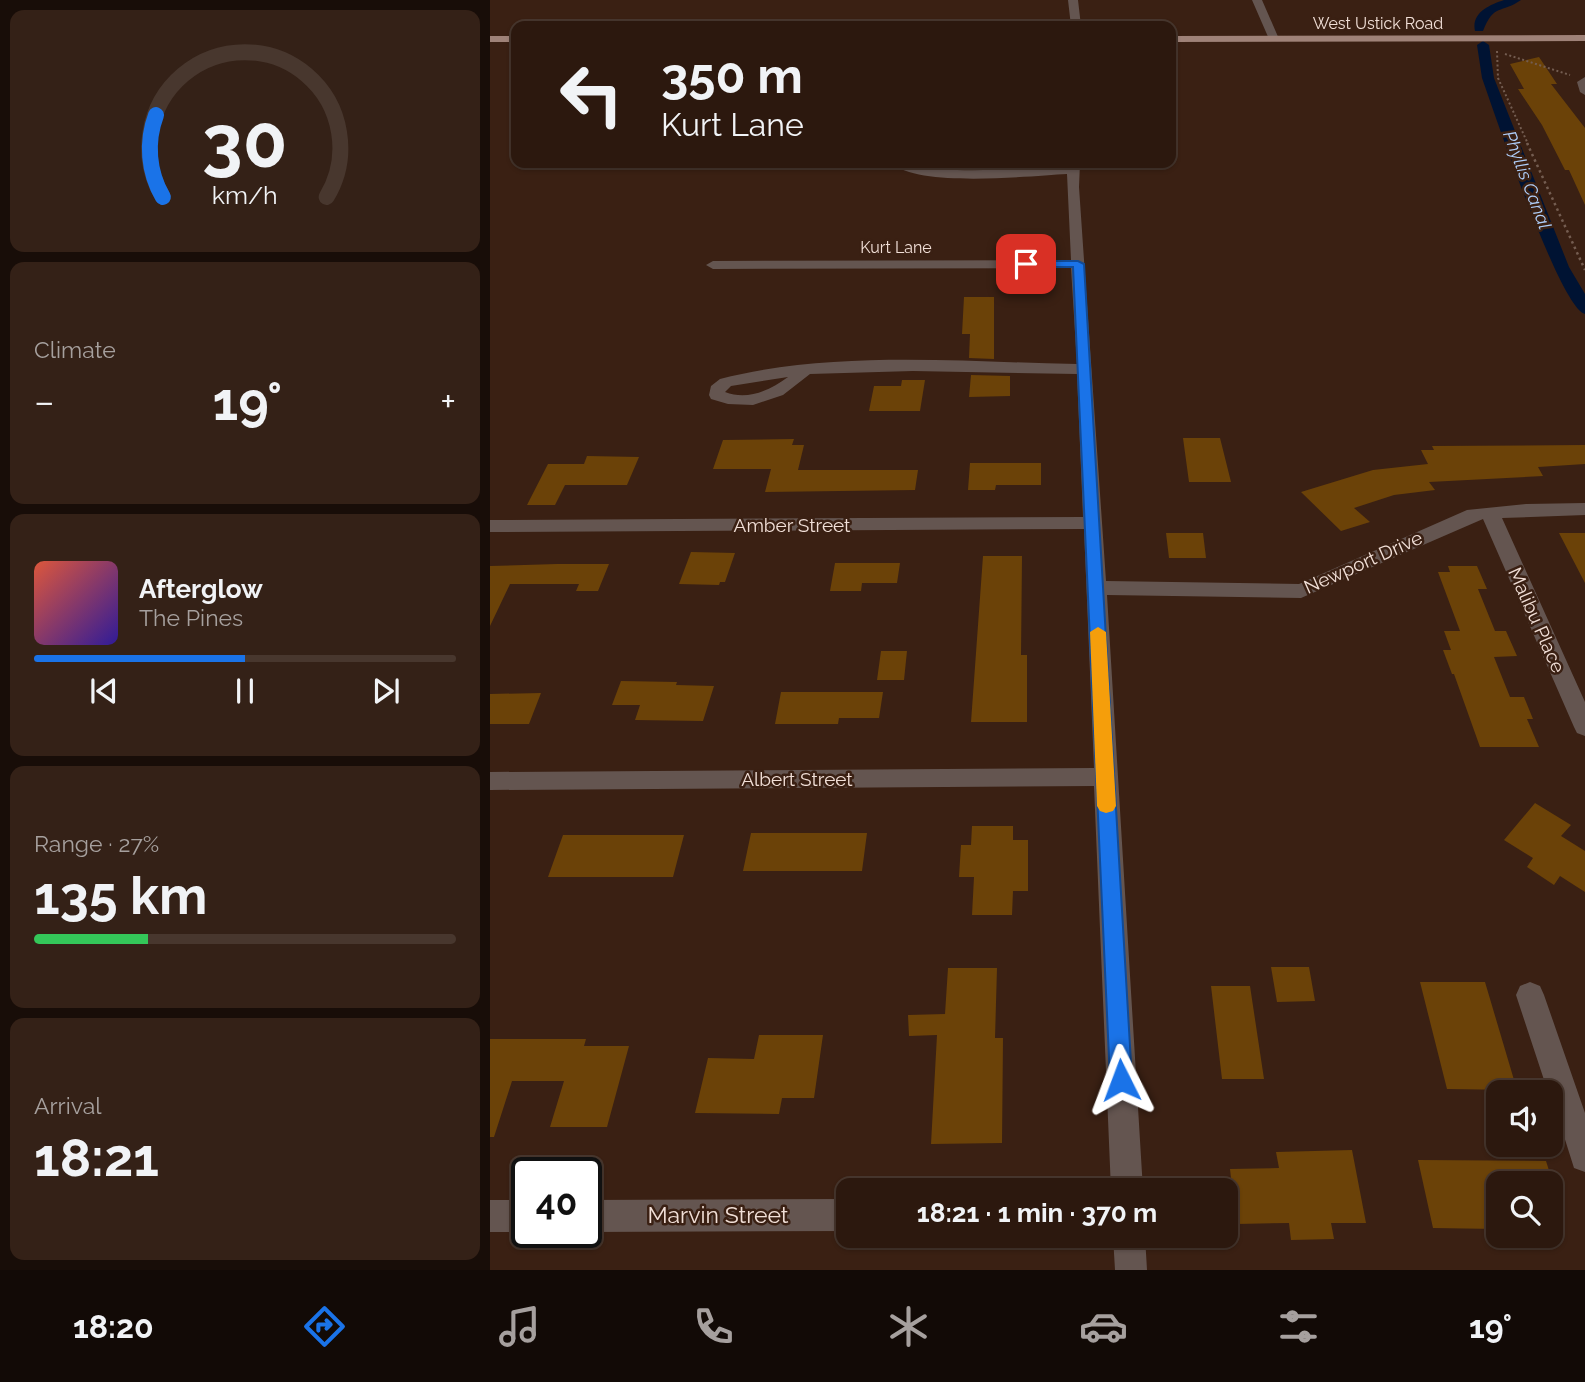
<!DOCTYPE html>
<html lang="en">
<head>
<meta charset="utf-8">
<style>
	body { margin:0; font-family:Raleway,sans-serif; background:#342117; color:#f1f3f6; height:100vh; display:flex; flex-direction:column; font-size:26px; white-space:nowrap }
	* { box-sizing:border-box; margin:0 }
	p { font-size:23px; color:#a6a09e }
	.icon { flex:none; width:38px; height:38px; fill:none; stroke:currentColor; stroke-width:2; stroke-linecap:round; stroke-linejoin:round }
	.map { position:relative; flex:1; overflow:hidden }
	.sheet { display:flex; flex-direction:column; gap:10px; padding:10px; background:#180d08; width:490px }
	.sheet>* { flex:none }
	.hud { position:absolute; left:21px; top:21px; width:665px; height:147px; border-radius:14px; box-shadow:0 2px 5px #0004,0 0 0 2px #48372e; background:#2c180e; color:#f1f3f6; overflow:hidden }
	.fabs { position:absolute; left:996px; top:1080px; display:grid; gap:14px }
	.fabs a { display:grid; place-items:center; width:77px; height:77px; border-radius:14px; background:#2c180e; box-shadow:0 2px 5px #0004,0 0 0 2px #48372e; font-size:35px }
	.speed { position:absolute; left:21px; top:1157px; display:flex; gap:14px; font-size:35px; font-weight:700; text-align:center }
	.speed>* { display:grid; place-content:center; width:91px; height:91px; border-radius:50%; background:#2c180e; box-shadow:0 2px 5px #0004,0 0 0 2px #48372e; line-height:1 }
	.speed .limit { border:4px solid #111; border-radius:10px; background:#fff; color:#111 }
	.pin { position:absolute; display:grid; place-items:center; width:60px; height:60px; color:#fff; margin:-30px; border-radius:14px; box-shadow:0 4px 10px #0006 }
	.me { position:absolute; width:77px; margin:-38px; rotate:357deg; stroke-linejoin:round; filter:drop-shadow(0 0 5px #0008) }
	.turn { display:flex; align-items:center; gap:24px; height:147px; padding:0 35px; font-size:32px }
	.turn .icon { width:91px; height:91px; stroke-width:2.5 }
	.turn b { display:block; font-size:49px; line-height:60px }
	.big { font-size:52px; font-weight:700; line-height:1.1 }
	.sheet .widget { flex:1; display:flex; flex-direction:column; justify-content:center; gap:10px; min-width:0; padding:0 24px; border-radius:14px; background:#342117 }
	.sheet .dial { align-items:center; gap:0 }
	.dial svg { height:182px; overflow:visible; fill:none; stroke:#48372e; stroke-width:7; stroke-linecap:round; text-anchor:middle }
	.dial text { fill:#f1f3f6; stroke:none }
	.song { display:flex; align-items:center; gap:21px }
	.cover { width:84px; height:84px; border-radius:10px; background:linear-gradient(135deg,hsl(10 70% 55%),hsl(250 70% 35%)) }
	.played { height:7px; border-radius:4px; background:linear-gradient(90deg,#1a73e8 50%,#48372e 50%) }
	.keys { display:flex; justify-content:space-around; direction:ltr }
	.heat { display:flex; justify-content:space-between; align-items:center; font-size:38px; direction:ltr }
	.charge { height:10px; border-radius:5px; background:linear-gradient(90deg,#34c759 27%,#48372e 0) }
	.trip { position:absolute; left:346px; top:1178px; width:402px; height:70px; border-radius:14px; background:#2c180e; box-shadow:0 2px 5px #0004,0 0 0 2px #48372e; font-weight:700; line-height:70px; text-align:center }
	.menu { display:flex; height:112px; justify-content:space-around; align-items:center; background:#120a06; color:#a6a09e }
	.menu .icon { width:49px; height:49px }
	.menu .on { color:#1a73e8 }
	.menu b { font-size:32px; color:#f1f3f6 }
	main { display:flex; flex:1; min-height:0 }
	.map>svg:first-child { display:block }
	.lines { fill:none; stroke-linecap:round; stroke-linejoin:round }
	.canal { fill:#001333; fill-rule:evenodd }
	.building { fill:#6b4208 }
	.path-far1 { stroke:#745d51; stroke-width:2; stroke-dasharray:2 2.5; stroke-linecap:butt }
	.path { stroke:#745d51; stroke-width:2.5; stroke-dasharray:2.5 3.5; stroke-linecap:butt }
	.minor { fill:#645550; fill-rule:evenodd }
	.major { fill:#9f8278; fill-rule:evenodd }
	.route { fill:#1a73e8; stroke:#114b97; stroke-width:2 }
	.slow { fill:#f59e0b }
	.labels { text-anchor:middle; stroke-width:5; stroke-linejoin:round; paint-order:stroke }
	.far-street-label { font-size:16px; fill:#f1dfd7; stroke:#3a2013 }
	.far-water-label { font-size:18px; font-style:italic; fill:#afcefa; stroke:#3a2013 }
	.street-label { font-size:19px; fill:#f1dfd7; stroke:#3a2013 }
	.near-street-label { font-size:23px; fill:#f1dfd7; stroke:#3a2013 }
</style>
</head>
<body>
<main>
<section class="sheet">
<div class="widget dial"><svg viewBox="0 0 100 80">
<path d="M14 69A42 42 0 1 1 86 69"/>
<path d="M14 69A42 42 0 0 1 11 33" stroke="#1a73e8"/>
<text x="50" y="56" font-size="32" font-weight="700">30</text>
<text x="50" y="72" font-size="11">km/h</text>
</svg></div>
<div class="widget"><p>Climate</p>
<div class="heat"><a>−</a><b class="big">19°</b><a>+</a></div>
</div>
<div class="widget">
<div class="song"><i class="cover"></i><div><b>Afterglow</b><p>The Pines</p></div></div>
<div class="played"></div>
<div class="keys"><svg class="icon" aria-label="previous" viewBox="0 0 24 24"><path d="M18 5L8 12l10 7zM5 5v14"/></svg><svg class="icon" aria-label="pause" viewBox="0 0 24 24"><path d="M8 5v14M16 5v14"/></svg><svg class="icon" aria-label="next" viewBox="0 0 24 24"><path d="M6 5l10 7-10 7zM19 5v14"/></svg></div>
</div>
<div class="widget"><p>Range · 27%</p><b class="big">135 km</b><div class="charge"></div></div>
<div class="widget"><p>Arrival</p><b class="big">18:21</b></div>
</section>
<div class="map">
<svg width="1095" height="1270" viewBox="0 0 1095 1270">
	<rect width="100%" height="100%" fill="#3a2013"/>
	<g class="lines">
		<path class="canal" d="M1014,0H1031C1011,14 1004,3 993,31H985C981,13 999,5 1014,0Z
			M993,41L999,45L1004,78L1079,267L1095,294V314C1070,308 1004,112 992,78L987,45Z"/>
	</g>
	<path class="building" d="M1049,57L1067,84H1061L1095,128V205L1079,170H1075L1052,125L1028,89H1034L1020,64Z
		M474,297H504V359L479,358L480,334H472Z
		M481,375L520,376V396L479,397Z
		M412,380H435L430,411H379L384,386H411Z
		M693,438H730L741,482H699Z
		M304,439L302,445H314L308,470H428L425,490L275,492L281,469H223L233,440Z
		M1095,445V464L1048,467L1053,476L939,482L945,490L904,495L864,508L880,522L851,531L811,492L883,470L938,464L931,450H944L942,446Z
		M97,456L149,457L137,485H75L65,505H37L58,464H94Z
		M480,463H551V485H506L505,490H478Z
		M676,533H713L716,558H679Z
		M1069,533H1095V583Z
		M201,552L245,553L235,582H230L229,585L189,584Z
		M493,556H532L531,655H537V722H481Z
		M345,563H410L407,583H372L371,591H340Z
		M67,564H119L108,591H86L89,584H20L0,626V566Z
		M958,566H987L997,589H988L1005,631H1016L1027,656L1004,657L1020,697H1034L1043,719H1037L1049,747H990L964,674H962L953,650H961L954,631H970L948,572H960Z
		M391,651H417L414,680H387Z
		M131,681L187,682L186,685L224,686L213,721L145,720L150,705H122Z
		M291,692H393L389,718H349L348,724H285Z
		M51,693L39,724H0V694Z
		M1045,803L1081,825L1071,836L1095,851V892L1070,876L1064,885L1037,867L1043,858L1014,840Z
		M482,826H523V840H538V891H523L522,915H482L484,877H469L471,845H481Z
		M261,833H377L372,871H253Z
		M73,835H194L183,877H58Z
		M781,967H819L825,1001L787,1002Z
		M458,968H507L505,1038H513L512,1143L441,1144L447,1035L419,1036L418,1015L455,1014Z
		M930,982H995L1027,1090L957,1089Z
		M721,986H760L774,1079H732Z
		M269,1035H333L324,1098H292L289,1114L205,1113L218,1058L264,1059Z
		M0,1039H96L94,1046H139L117,1127H60L74,1081H22L4,1137H0Z
		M862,1150L876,1223H841L844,1239L801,1240L799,1223L746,1224L740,1169L789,1168L786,1152Z
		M928,1160L1056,1161L1063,1183H1008V1229L943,1228Z"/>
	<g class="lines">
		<path class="path-far1" d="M1007,51L1008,78L1038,144
			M1015,54L1080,75"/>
		<path class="path" d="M1037,143L1095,270"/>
		<path class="minor" d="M578,0H588L591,26H581Z
			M762,0H772L789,39L788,41L779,39Z
			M1095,77V95L1090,92L1087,82Z
			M401,163C423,162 444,169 467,170C504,171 541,168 578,167V163H590L589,187L616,581L809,584L977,510L1036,504L1095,503V515L1012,518L1095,702V736L1087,733L1084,727L993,519L811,598L617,595L653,1190H621L604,786L0,790V772L604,768L594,529L0,532V520L593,517L587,374L423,371L320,374L293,395L263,405L238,404L221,399L219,395L221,386L230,379C343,350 471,362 587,364L581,268L223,269L216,265L223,261L581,260L577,174C539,176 429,188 401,163ZM298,377C280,390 258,401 235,392L241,386Z
			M1040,982L1050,986L1054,995L1095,1113V1172L1084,1168L1060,1092H1058L1026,995L1030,986Z
			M359,1199V1231L96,1232V1200Z
			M0,1200H37V1232H0Z
			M623,1236H655L657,1270H625Z"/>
		<path class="major" d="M1095,35V41L681,42V36Z
			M0,36H26V42H0Z"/>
	</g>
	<path class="route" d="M532,261H588L594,264L642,1080L639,1087L631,1091L623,1087L620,1080L583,267H536L531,264Z"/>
	<path class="slow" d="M608,627L616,632L626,806L623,811L616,813L610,811L607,806L600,632Z"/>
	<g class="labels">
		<g class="far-street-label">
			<text x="888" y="29">West Ustick Road</text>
			<text x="406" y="253">Kurt Lane</text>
		</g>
		<g class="far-water-label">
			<text transform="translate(1037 180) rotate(69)" y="6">Phyllis Canal</text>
		</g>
		<g class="street-label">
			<text x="302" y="532">Amber Street</text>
			<text transform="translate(873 562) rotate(-24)" y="7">Newport Drive</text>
			<text transform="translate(1047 620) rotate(66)" y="7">Malibu Place</text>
			<text x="307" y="786">Albert Street</text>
		</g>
		<g class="near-street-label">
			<text x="228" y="1223">Marvin Street</text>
		</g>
	</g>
</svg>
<div class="fabs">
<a><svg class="icon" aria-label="sound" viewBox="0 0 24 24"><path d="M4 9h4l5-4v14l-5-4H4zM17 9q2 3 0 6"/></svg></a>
<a><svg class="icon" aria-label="search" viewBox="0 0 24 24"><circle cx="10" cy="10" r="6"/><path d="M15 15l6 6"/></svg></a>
</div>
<div class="speed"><div class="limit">40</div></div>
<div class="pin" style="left:536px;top:264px;background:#d93025"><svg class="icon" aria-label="arrive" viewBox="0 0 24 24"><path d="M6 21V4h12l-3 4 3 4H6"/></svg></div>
<svg class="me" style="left:631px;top:1080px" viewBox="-20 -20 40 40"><path d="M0-17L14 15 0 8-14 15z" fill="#1a73e8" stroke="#fff" stroke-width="4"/></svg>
<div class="trip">18:21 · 1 min · 370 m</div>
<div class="hud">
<div class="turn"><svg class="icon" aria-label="left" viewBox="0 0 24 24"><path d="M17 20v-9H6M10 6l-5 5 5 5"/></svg><div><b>350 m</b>Kurt Lane</div></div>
</div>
</div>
</main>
<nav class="menu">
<b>18:20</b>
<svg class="icon on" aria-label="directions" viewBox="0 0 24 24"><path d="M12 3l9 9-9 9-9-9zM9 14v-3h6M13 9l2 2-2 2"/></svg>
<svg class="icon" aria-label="music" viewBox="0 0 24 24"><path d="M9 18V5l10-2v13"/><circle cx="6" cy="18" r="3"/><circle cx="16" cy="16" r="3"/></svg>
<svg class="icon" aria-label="phone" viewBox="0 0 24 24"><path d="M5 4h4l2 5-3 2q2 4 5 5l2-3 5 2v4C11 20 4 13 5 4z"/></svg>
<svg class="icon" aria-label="climate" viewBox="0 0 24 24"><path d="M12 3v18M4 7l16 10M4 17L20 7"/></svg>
<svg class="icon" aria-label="car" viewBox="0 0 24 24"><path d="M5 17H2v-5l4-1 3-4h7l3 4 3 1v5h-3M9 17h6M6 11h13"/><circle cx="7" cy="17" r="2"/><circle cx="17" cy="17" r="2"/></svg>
<svg class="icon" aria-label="filters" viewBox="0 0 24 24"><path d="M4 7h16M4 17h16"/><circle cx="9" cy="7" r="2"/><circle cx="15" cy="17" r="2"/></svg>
<b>19°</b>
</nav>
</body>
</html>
